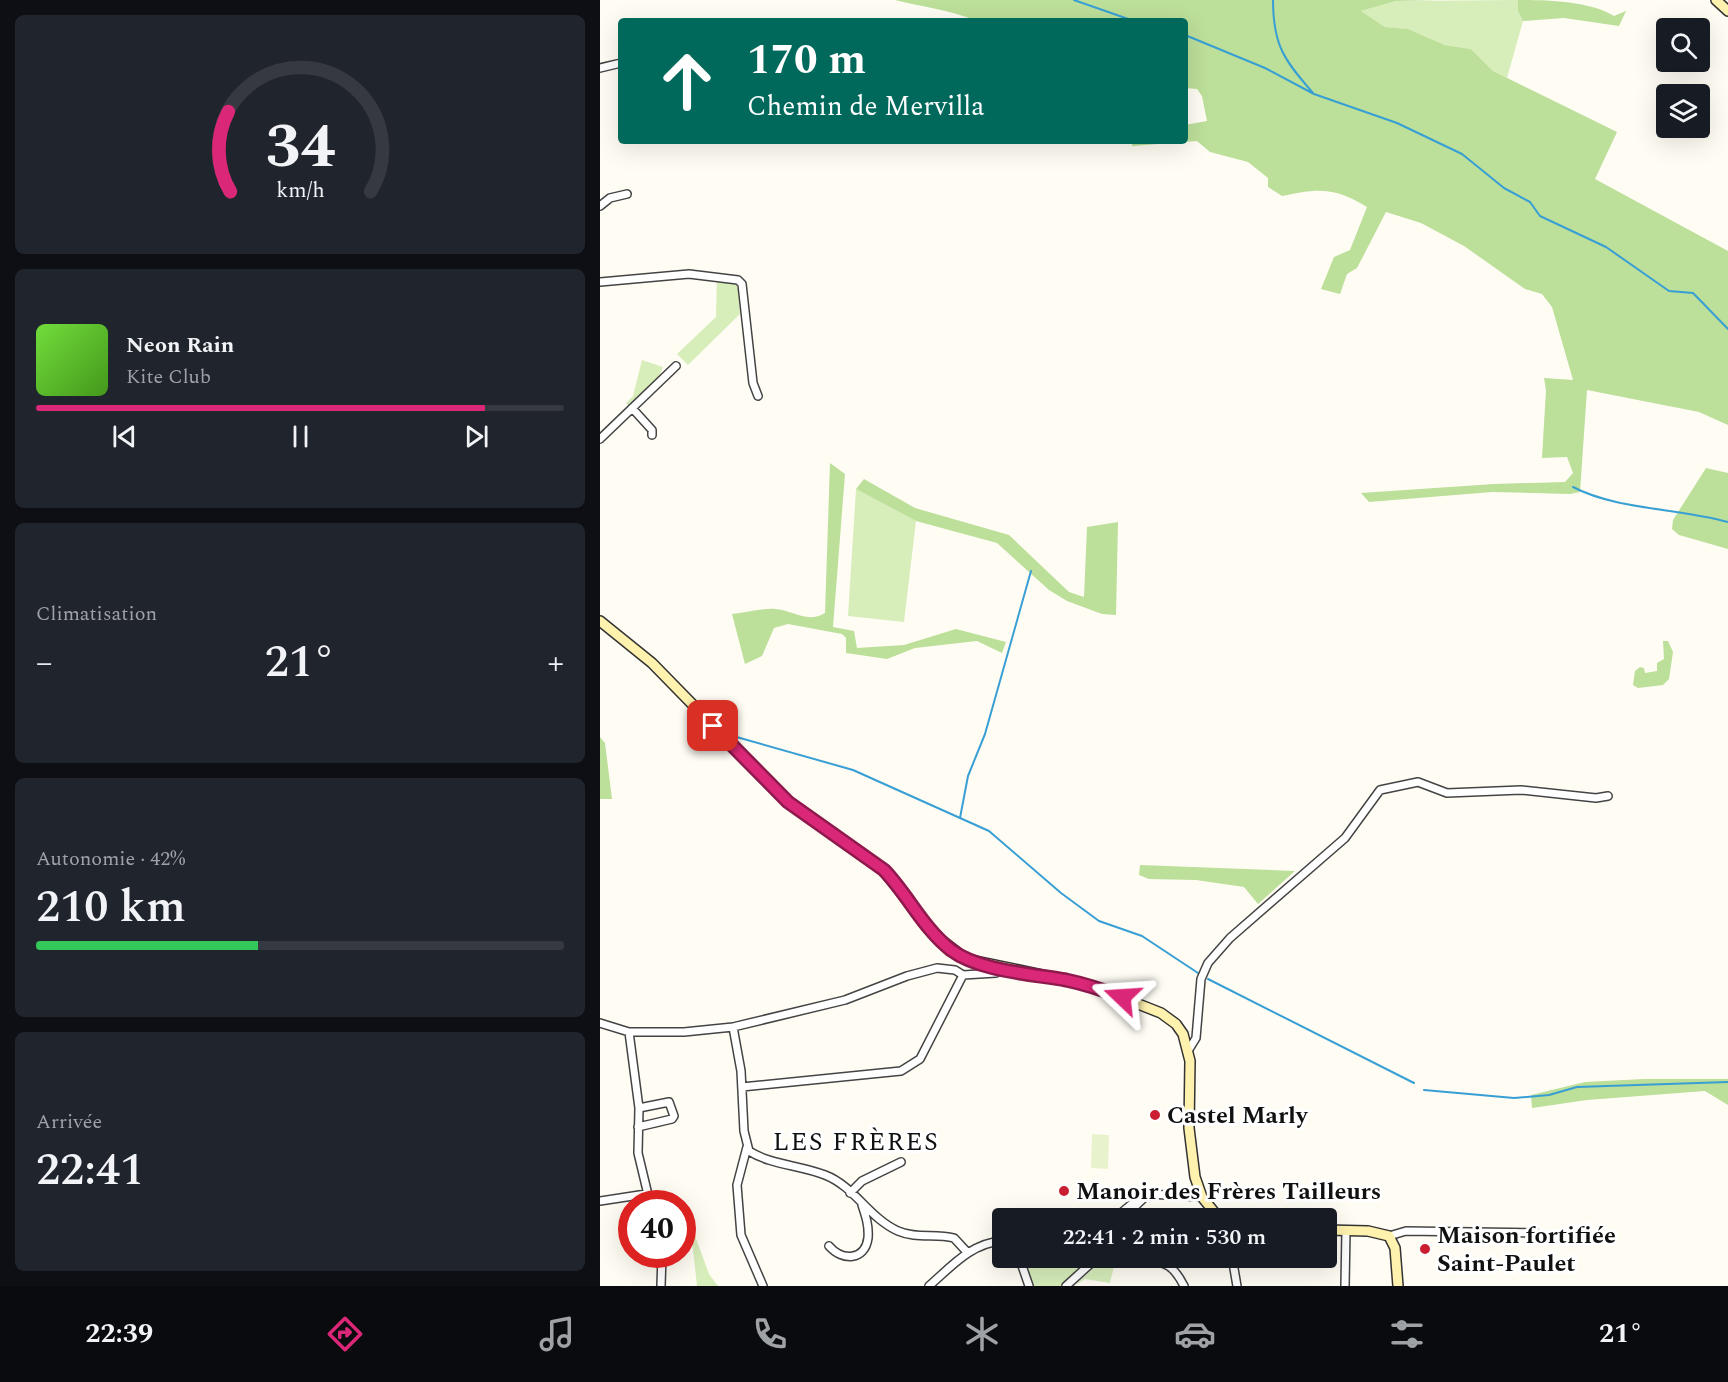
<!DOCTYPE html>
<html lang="fr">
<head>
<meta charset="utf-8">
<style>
	body { margin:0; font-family:Spectral,serif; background:#20242c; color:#f1f3f6; height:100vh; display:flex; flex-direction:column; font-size:22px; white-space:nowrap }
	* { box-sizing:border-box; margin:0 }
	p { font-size:20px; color:#9ea1a6 }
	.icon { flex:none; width:33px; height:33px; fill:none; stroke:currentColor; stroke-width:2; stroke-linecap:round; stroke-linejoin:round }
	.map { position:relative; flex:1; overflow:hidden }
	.side { display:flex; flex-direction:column; gap:15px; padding:15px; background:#0d0f14; width:600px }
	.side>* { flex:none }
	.hud { position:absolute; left:18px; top:18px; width:570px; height:126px; border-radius:6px; box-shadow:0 6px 24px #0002; background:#00695c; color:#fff; overflow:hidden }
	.buttons { position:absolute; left:1056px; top:18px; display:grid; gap:12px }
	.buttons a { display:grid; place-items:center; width:54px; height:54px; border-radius:6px; background:#171b24; box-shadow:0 6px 24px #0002; font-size:30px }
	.speed { position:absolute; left:18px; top:1190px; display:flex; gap:12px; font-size:30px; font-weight:700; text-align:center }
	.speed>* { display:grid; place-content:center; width:78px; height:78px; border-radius:50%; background:#171b24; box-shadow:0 6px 24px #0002; line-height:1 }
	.speed .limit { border:9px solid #d22; background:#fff; color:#111 }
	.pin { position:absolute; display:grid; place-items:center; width:51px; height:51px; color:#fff; margin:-26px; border-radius:12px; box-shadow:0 3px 9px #0006 }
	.me { position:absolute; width:66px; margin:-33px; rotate:290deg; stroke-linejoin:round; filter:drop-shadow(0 0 4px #0008) }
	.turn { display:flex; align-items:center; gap:21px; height:126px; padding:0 30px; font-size:27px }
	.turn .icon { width:78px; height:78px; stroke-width:2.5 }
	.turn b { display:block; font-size:42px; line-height:51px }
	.big { font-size:45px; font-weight:600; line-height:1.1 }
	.side .tile { flex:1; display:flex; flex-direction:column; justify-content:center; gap:9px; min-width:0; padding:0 21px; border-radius:9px; background:#20242c }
	.side .dial { align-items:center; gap:0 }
	.dial svg { height:156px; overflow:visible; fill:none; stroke:#363941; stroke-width:7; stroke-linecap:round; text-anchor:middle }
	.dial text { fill:#f1f3f6; stroke:none }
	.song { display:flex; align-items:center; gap:18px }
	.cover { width:72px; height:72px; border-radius:9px; background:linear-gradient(135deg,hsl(100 70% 55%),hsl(100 70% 35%)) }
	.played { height:6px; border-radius:3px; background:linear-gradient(90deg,#db2777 85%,#363941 85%) }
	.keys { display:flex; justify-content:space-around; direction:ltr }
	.heat { display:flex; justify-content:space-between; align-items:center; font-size:33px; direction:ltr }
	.charge { height:9px; border-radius:4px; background:linear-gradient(90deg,#34c759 42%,#363941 0) }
	.trip { position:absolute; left:392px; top:1208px; width:345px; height:60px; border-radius:6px; background:#171b24; box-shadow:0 6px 24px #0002; font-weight:600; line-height:60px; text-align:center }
	.tab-bar { display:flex; height:96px; justify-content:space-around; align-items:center; background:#090b0e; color:#9ea1a6 }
	.tab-bar .icon { width:42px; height:42px }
	.tab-bar .current { color:#db2777 }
	.tab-bar b { font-size:27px; color:#f1f3f6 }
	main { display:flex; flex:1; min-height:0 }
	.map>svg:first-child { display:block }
	.green { fill:#d7edba }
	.forest { fill:#bcdf99 }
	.pitch { fill:#e8f3cd }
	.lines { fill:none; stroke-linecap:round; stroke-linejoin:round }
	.stream { stroke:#389fd5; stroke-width:2 }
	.street-casing { stroke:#444; stroke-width:10 }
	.secondary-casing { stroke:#333; stroke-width:12 }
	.street { stroke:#fff; stroke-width:7 }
	.secondary { stroke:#fff2af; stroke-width:9 }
	.route-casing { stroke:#8e194d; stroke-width:15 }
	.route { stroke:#db2777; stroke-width:10 }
	.poi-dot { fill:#ca1f30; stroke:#fff; stroke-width:2 }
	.labels { text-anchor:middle; stroke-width:6; stroke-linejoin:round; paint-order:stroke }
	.poi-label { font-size:24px; font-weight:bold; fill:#111; stroke:#fff; text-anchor:start }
	.neighbourhood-label { font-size:26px; letter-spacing:1.5px; fill:#111; stroke:#fff }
</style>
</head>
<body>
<main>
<section class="side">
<div class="tile dial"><svg viewBox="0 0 100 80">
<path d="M14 69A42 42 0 1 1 86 69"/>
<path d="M14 69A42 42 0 0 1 13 28" stroke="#db2777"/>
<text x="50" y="56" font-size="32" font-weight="700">34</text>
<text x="50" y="72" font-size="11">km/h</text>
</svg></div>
<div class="tile">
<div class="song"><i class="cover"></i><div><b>Neon Rain</b><p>Kite Club</p></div></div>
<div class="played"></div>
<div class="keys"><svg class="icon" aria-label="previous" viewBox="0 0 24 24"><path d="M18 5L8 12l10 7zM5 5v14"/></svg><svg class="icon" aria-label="pause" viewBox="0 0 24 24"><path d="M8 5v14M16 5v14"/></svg><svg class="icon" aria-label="next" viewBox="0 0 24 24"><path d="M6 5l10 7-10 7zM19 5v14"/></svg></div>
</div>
<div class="tile"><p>Climatisation</p>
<div class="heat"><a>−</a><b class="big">21°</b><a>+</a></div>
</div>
<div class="tile"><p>Autonomie · 42%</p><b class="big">210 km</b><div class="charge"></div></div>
<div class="tile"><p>Arrivée</p><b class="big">22:41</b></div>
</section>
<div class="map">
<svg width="1128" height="1286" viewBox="0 0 1128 1286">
	<rect width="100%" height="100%" fill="#fffcf4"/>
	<path class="green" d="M918,0V11L923,21L907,78L893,71L871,49L845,45L808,29L785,27L761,11L796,1Z
		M117,277L137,281L141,286L138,287L140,314L88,365L77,354L116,317Z
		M42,360L63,367L58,379L30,406L26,403L33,396Z
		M256,489L316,521L304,622L248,616Z
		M90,1222L109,1274L118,1286H97Z
		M421,1257H494L461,1286H433Z
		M505,1258H516L510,1283L485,1279L474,1286Z"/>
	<path class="forest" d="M295,0H839L796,1L761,11L785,27L808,29L845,45L871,49L893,71L1017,132L995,179L1128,251V425L1099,412L987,390L980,492L970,494L892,492L769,502L761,493L894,484L965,482L973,473L967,457L942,458L946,390L944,378L973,380L952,307L942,294L925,289L864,246L821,223L786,212L757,268L747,274L740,294L721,289L734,257L750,250L767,207C735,187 718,188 682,196L668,187V178L648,162L610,152L597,141L532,146V141H585V125L607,121L602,96L597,89L585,88V21H377C350,10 323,7 295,0Z
		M918,0C946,0 990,1 1014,16L1026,11L1019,26L964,18L923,21L918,11Z
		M230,463L245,474L233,627L254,631L257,648L304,645L356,629L406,642L402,653L377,641L315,648L287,659L246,653V638L242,634L188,624L174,628L162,656L145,664L132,614C145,613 161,608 175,609C193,610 207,624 225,613Z
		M1106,468L1128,473V549L1079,535L1072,529L1073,520Z
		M264,479L315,508L409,535L469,592L484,597L487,527L518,522L516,615L502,614L467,601L449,590L397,543L316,521L256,489Z
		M1063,641H1068L1073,652L1069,679L1063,685L1038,688L1033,685L1035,671L1040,667L1044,668L1045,673L1057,671V663L1064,659Z
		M0,737L5,743L12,799H0Z
		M540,865L695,871L658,904L644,887L596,880L549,879L539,875Z
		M1044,1079H1128V1105L1105,1091L987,1100L932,1108L931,1095L985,1082Z"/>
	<path class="pitch" d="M492,1134L509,1135L508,1169L491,1168Z"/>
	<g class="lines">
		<path class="stream" d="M474,0L534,21
			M673,0C673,45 684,60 713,93
			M585,35L665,68L714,94L797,123L862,154L904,188L930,202L940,216L1006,247L1069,291L1093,293L1128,329
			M973,487C1017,510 1079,508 1128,522
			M133,736L253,770L389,831L461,893L499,921L542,936L598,973
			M360,818L368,776L385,734L431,571
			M608,979L814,1083
			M824,1090L914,1098L949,1095L977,1087L1128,1082"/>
		<g class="street-casing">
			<path id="street" d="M0,68L21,63
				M0,206L10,198L27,194
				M0,282L89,274L138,280L142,284L153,383L158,396
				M32,408L52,430V435
				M0,439L76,366
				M0,1023L29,1032H84L133,1027L245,1000L307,976L337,968L355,970L363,975L396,973L401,967
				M133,1027L141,1071L144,1131L149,1151C171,1165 200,1165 225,1175C254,1186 269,1218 298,1231C316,1239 336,1233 354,1238L367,1252
				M29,1032L39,1108L38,1153L50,1203
				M588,1051L596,1038L601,979L608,963L630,938L745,838L780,790L818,782L847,793L921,790L996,798L1008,796
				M142,1087L301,1071L320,1059L363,975
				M38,1127L72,1119L74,1116L69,1102L39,1108
				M147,1147L137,1185L141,1235L163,1286
				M250,1193L262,1181L301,1162
				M0,1201L46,1194
				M515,1218L539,1198L549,1194L602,1197
				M523,1218L544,1198
				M789,1236L806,1231L936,1233
				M229,1246C242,1261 265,1261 268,1238C269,1226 266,1217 262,1205
				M419,1257L429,1286
				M539,1257C564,1263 572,1262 584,1286
				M632,1257L637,1286
				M61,1286L62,1254
				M329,1286C351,1267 371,1243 402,1241
				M466,1286L498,1257
				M745,1286L746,1230"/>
		</g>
		<g class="secondary-casing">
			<path id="secondary" d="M1116,0L1128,11
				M0,621L52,663L188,802L283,870L335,935L366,959L490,985L561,1013L576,1024L583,1034L590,1061L589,1128L595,1177L602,1197L619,1218
				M726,1230L768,1231L789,1236L795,1248L798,1286"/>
		</g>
		<use href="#street" class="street"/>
		<use href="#secondary" class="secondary"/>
	</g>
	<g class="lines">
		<g class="route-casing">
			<path id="route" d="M113,726L188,802L284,870C308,895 323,928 351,950C379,971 432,974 466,980C485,984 503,990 522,997"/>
		</g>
		<use href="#route" class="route"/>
	</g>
	<g class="poi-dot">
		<circle cx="555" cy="1115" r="6"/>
		<circle cx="464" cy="1191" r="6"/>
		<circle cx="825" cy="1249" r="6"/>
	</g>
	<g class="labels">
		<g class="poi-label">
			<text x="567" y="1123">Castel Marly</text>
			<text x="476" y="1199">Manoir des Frères Tailleurs</text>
			<text x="837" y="1243">Maison fortifiée<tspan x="837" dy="28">Saint-Paulet</tspan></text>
		</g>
		<g class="neighbourhood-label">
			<text x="256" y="1150">LES FRÈRES</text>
		</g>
	</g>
</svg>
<div class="buttons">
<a><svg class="icon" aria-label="search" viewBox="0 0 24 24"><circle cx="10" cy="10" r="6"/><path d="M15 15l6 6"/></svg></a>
<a><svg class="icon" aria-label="layers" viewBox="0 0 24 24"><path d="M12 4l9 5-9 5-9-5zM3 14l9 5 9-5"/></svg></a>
</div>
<div class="speed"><div class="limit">40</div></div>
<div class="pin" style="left:113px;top:726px;background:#d93025"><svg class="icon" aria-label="arrive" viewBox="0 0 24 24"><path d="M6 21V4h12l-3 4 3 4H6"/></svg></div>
<svg class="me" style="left:522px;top:997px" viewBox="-20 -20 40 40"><path d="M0-17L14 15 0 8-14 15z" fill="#db2777" stroke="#fff" stroke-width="4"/></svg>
<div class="trip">22:41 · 2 min · 530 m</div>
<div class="hud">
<div class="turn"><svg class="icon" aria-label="ahead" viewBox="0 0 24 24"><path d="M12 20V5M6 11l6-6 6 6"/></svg><div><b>170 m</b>Chemin de Mervilla</div></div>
</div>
</div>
</main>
<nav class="tab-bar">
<b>22:39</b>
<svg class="icon current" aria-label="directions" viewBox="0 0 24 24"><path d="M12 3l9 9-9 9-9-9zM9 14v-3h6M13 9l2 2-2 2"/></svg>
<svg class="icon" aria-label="music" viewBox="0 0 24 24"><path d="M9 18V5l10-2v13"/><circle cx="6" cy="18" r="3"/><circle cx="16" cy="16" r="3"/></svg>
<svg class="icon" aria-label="phone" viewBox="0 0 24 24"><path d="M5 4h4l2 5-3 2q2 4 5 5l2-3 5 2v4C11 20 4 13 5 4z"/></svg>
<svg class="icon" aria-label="climate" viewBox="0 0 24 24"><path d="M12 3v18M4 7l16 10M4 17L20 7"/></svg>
<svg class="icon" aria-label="car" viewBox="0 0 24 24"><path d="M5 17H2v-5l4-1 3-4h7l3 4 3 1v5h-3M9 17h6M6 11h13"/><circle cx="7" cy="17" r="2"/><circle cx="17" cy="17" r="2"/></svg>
<svg class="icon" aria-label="filters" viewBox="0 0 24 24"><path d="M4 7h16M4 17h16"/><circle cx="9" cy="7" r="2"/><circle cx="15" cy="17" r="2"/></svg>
<b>21°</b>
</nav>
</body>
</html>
